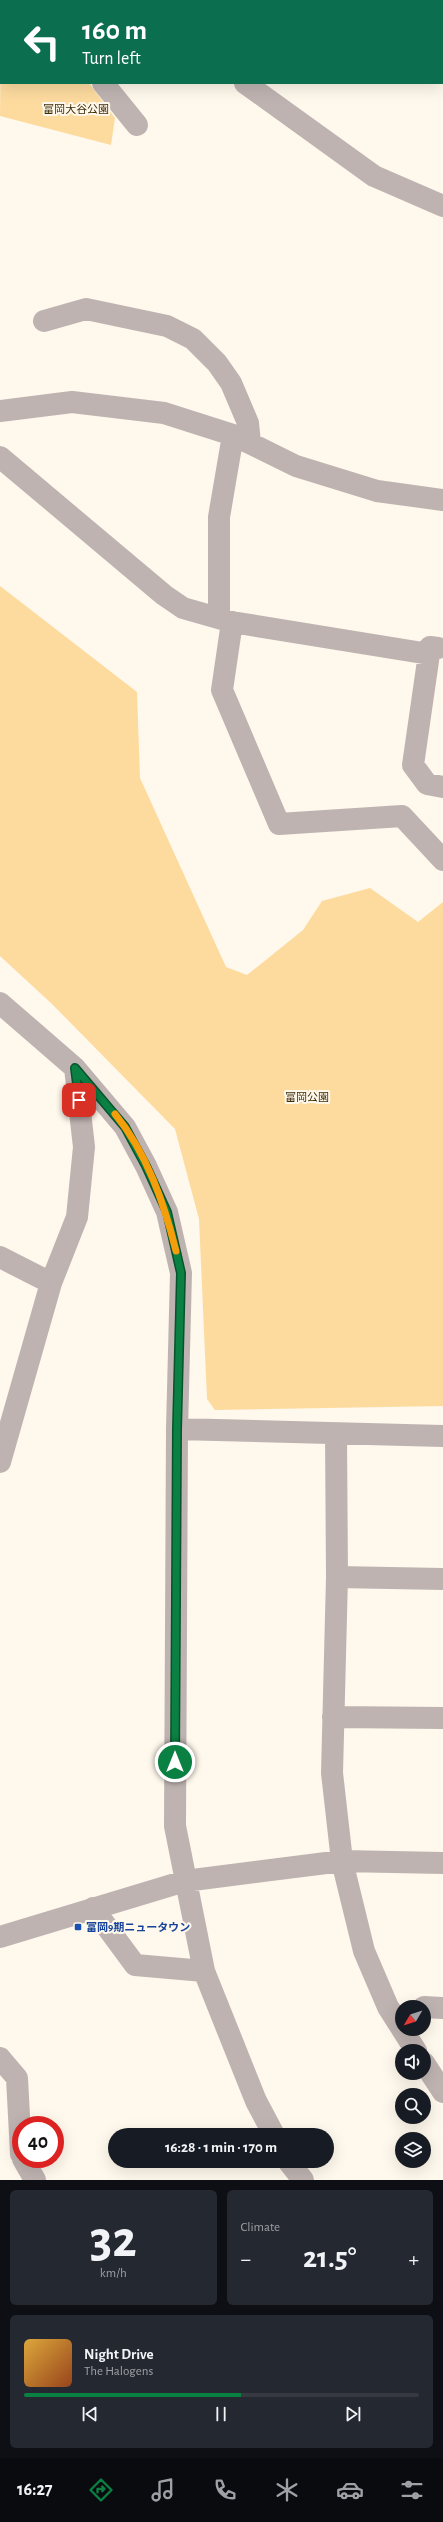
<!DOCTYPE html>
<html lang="en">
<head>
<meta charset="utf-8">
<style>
	body { margin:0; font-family:"Alegreya Sans","Noto Sans JP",sans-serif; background:#242831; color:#f1f3f6; height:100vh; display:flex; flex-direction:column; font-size:15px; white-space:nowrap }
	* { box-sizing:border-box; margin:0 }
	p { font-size:13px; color:#9ea1a6 }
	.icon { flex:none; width:22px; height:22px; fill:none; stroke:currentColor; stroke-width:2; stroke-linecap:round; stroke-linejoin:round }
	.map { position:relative; height:2180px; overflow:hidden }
	.details { display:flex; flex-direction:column; gap:10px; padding:10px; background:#0d0f14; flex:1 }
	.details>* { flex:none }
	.banner { position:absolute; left:0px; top:0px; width:443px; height:84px; box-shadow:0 4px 16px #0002; background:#0b6e4f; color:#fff; overflow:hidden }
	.needle { width:26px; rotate:231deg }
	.fabs { position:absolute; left:395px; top:2000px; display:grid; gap:8px }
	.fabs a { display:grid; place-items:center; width:36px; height:36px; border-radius:50%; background:#171b24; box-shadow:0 4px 16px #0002; font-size:20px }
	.speed { position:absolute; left:12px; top:2116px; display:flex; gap:8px; font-size:20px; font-weight:700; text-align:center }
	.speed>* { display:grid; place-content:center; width:52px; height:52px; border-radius:50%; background:#171b24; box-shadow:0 4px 16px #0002; line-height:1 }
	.speed .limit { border:6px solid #d22; background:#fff; color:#111 }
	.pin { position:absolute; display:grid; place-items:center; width:34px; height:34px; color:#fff; margin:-17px; border-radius:8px; box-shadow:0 2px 6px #0006 }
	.me { position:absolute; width:44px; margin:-22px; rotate:0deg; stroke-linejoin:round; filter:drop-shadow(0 0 3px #0008) }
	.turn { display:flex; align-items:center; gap:14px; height:84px; padding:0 16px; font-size:18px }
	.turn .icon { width:52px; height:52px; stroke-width:2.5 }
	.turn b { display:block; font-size:28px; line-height:34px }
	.big { font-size:30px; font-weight:700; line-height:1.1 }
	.details .tile { flex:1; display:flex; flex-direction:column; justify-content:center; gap:6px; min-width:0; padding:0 14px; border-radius:6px; background:#242831 }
	.details .dial { align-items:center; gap:0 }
	.dial b { font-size:52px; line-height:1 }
	.song { display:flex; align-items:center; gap:12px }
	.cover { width:48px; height:48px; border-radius:6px; background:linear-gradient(135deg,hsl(40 70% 55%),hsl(20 70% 35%)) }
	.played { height:4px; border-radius:2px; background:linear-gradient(90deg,#0b8043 55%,#363941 55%) }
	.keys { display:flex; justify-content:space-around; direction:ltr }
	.heat { display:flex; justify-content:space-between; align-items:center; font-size:22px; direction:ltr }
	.details .tiles { flex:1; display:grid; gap:10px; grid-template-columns:1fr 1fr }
	.tile:last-child { grid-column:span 2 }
	.trip { position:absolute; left:108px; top:2128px; width:226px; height:40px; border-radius:20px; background:#171b24; box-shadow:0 4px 16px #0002; font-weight:700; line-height:40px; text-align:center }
	.menu { display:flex; height:64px; justify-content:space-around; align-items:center; background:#090b0e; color:#9ea1a6 }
	.menu .icon { width:28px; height:28px }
	.menu .current { color:#0b8043 }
	.menu b { font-size:18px; color:#f1f3f6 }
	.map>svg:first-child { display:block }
	.green { fill:#fddb9f }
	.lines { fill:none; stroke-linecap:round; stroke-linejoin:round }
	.minor { stroke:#beb3b1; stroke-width:22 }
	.route-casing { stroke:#07532c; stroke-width:10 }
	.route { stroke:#0b8043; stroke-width:7 }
	.slow { stroke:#f59e0b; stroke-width:7 }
	.transit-dot { fill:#1a4fb4; stroke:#fff8ec; stroke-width:1.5 }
	.labels { text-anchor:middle; stroke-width:4; stroke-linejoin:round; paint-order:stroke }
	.park-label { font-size:11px; fill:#3f2d08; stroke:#fff8ec }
	.transit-label { font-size:11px; font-weight:bold; fill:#164399; stroke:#fff8ec; text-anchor:start }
</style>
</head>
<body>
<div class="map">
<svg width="443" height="2180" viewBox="0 0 443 2180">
	<rect width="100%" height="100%" fill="#fff8ec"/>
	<path class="green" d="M1,7V83H89L115,118L111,145L0,116Z
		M0,586L137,692L140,778L226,967L247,975L303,930L322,901L370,888L418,922L443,902V1406L215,1410L207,1399L199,1219L175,1129L52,1004L0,956Z"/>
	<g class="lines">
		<path class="minor" d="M49,0V1
			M193,0L194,1
			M419,1L420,0
			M103,83L137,125
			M245,83L374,176L443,206
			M44,321L86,309L167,326L193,339L217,363L231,383L248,423L250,443
			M0,411L72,402L164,413L233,435L296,466L377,491L443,500
			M0,457L164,595L183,608L232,622L429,654
			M219,617V517L233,435
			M232,622L222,690L279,824L402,816L443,860
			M438,648L430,647L413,765L427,784L443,787
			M0,1003L75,1068L125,1127L146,1166L167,1212L181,1273L177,1429L175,1826L204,1971L256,2101L274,2135
			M0,1257L51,1283
			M177,1429L443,1436
			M336,1434L337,1577L332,1773L342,1861L364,1951L388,2007L416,2051
			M0,1462L51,1283L77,1217L84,1147L75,1068
			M337,1577L443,1579
			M333,1717L443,1718
			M93,1908L135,1965L204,1971
			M0,1937L185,1881L342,1861L443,1863
			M424,2007L443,2008
			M0,2058L17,2078L21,2154
			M424,2063L443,2092
			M23,2159L35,2180
			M288,2161L303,2180"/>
	</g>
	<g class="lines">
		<g class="route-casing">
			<path id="route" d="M79,1100L75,1068L125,1127L146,1166L167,1212L181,1273L177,1429L175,1762"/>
		</g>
		<use href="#route" class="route"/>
		<path class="slow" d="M115,1114C147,1153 164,1203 176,1251"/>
	</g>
	<rect class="transit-dot" x="74" y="1923" width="8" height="8" rx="2"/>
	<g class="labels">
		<g class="park-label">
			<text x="76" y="113">富岡大谷公園</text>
			<text x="307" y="1101">富岡公園</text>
		</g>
		<g class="transit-label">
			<text x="86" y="1931">富岡9期ニュータウン</text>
		</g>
	</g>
</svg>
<div class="fabs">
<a><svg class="needle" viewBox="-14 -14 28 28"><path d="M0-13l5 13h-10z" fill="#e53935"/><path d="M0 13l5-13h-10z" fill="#9ea1a6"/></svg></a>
<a><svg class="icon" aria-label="sound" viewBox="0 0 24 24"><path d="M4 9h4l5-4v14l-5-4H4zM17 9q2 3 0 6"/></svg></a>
<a><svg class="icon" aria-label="search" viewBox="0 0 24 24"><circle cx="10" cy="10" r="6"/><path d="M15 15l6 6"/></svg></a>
<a><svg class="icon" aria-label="layers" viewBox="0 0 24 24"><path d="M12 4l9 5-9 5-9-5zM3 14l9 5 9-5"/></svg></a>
</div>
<div class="speed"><div class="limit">40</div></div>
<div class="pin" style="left:79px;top:1100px;background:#d93025"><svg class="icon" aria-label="arrive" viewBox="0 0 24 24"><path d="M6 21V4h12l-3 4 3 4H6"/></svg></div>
<svg class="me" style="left:175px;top:1762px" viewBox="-20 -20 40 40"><circle r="17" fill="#0b8043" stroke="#fff" stroke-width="3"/><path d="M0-11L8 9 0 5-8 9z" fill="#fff"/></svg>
<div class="trip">16:28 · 1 min · 170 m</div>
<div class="banner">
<div class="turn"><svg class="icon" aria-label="left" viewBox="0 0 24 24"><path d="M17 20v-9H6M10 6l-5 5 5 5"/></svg><div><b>160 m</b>Turn left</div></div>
</div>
</div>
<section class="details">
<div class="tiles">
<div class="tile dial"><b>32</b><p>km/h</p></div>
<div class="tile"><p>Climate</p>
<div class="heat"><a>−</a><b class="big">21.5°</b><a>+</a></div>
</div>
<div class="tile">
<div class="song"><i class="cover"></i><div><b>Night Drive</b><p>The Halogens</p></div></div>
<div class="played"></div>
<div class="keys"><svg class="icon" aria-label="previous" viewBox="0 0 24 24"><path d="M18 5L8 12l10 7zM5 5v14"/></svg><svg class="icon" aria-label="pause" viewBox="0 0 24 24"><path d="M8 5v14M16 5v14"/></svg><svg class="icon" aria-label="next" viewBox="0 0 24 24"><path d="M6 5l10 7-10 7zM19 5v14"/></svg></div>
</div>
</div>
</section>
<nav class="menu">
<b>16:27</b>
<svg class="icon current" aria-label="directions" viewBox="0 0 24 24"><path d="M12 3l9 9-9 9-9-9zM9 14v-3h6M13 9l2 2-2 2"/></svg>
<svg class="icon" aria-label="music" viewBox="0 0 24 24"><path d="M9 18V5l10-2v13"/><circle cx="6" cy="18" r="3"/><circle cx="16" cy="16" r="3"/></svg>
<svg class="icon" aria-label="phone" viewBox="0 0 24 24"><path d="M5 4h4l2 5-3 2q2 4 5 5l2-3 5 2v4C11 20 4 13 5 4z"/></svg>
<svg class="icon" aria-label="climate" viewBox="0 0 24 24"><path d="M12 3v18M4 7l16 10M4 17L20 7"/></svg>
<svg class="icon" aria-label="car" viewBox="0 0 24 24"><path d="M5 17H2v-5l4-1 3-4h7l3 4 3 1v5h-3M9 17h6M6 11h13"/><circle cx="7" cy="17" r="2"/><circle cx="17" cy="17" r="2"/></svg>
<svg class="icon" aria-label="filters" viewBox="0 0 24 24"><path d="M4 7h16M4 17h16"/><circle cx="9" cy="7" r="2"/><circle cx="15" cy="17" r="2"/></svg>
</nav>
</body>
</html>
